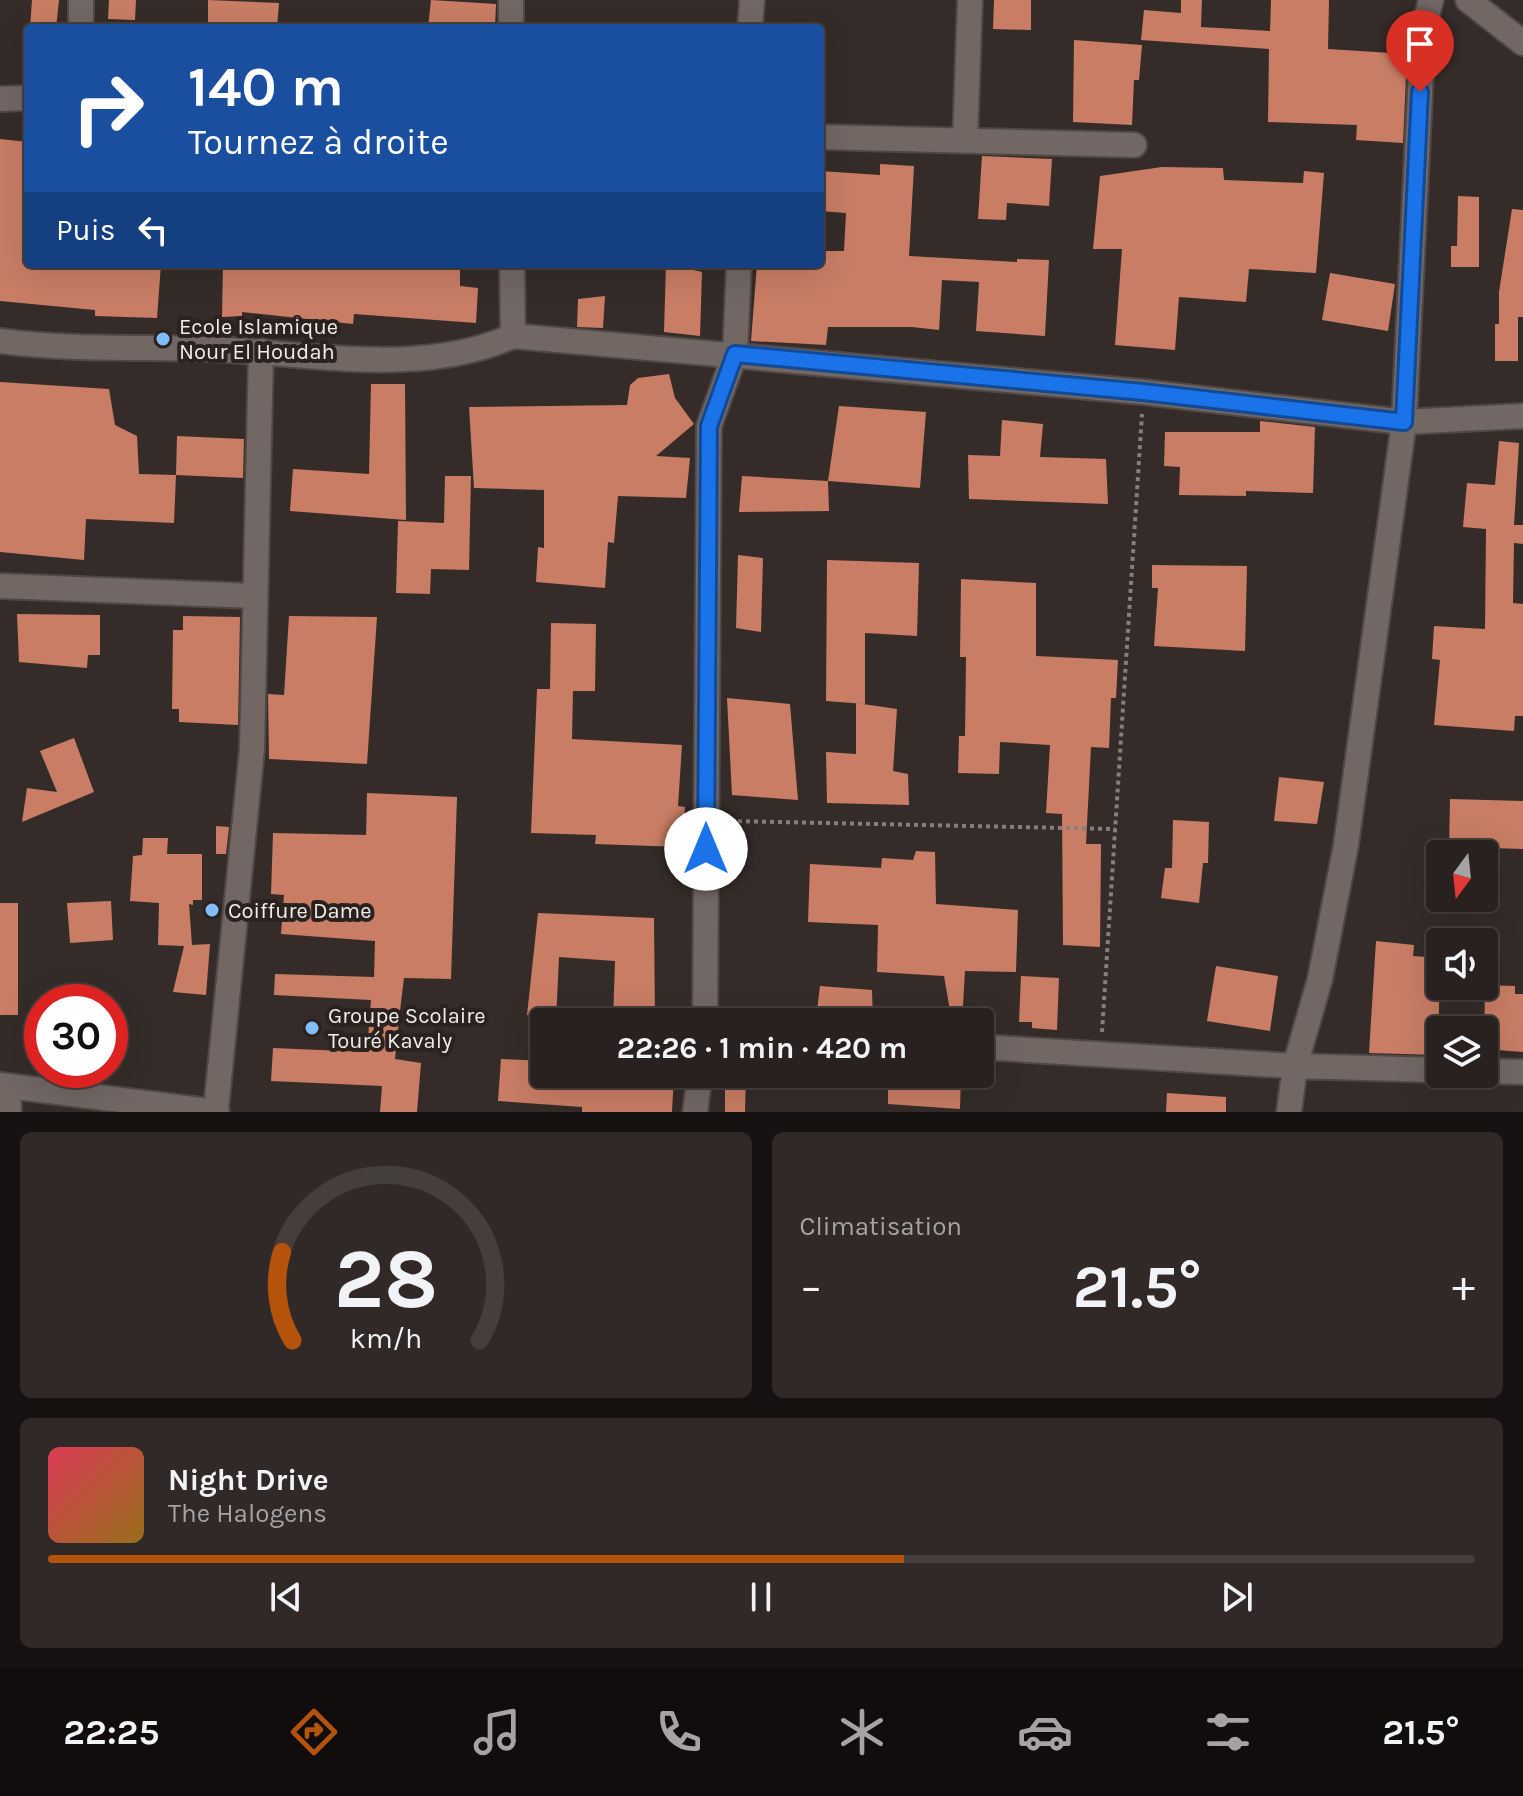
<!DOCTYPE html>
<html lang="fr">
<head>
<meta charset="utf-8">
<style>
	body { margin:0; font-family:Karla,sans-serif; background:#302928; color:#f1f3f6; height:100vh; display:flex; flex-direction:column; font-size:30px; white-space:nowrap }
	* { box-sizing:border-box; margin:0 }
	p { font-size:26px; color:#a5a3a4 }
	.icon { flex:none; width:44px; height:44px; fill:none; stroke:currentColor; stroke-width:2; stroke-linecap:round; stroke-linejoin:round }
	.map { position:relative; height:1112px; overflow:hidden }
	.panel { display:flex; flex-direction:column; gap:20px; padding:20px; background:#161211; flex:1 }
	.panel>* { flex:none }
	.guide { position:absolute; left:24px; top:24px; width:800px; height:244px; border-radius:8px; box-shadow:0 8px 32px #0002,0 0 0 2px #443e3d; background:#1a4fa0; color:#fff; overflow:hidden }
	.needle { width:52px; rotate:195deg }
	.fabs { position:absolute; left:1426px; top:840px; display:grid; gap:16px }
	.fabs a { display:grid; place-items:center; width:72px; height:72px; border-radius:8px; background:#28211f; box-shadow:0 8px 32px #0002,0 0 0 2px #443e3d; font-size:40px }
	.speed { position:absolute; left:24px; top:984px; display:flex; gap:16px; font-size:40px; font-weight:700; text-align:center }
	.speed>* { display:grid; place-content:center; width:104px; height:104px; border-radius:50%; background:#28211f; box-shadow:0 8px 32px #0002,0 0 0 2px #443e3d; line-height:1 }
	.speed .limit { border:12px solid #d22; background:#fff; color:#111 }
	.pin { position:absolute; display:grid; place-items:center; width:68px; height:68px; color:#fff; margin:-82px -34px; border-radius:50% 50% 50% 0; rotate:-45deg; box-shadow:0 0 8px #0007 }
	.pin .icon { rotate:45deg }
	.me { position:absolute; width:88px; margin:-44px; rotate:0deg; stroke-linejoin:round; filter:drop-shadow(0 0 6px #0008) }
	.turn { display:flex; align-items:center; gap:28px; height:168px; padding:0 32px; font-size:36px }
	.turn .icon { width:104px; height:104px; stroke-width:2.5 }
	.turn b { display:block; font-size:56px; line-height:68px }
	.then { display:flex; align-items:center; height:76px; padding:0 32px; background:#0003; gap:16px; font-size:30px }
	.big { font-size:60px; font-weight:700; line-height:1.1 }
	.panel .widget { flex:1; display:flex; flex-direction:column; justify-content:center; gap:12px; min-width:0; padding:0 28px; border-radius:12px; background:#302928 }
	.panel .dial { align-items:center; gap:0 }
	.dial svg { height:208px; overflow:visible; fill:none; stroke:#443e3d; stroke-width:7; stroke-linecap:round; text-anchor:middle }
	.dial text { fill:#f1f3f6; stroke:none }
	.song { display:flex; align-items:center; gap:24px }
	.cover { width:96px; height:96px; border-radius:12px; background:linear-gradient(135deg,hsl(350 70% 55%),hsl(40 70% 35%)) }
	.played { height:8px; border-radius:4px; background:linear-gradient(90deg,#b45309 60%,#443e3d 60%) }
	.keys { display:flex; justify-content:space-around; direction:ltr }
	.heat { display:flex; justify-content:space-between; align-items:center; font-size:44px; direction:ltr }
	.panel .tiles { flex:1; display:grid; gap:20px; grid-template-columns:1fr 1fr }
	.widget:last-child { grid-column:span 2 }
	.trip { position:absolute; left:530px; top:1008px; width:464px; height:80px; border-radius:8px; background:#28211f; box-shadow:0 8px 32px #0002,0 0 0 2px #443e3d; font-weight:700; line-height:80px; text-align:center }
	.tabs { display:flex; height:128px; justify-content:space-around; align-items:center; background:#100d0c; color:#a5a3a4 }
	.tabs .icon { width:56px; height:56px }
	.tabs .active { color:#b45309 }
	.tabs b { font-size:36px; color:#f1f3f6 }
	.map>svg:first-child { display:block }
	.building { fill:#c97d64 }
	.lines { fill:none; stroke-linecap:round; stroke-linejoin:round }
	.minor-casing { stroke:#504846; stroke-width:28 }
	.path { stroke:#867f7c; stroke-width:4; stroke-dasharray:4 4; stroke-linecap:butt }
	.minor { stroke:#726763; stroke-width:24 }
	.route-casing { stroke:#114b97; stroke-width:20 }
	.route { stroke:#1a73e8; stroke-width:14 }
	.poi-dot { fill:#80bdfa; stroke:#2b221f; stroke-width:3 }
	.labels { text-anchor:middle; stroke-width:8; stroke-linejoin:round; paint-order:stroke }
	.poi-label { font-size:22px; fill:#f1ebe9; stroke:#2b221f; text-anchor:start }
</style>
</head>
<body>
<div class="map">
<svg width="1523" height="1112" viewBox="0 0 1523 1112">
	<rect width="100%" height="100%" fill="#352c29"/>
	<path class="building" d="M32,0H59L56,28H30Z
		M109,0H136L135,20L108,19Z
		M208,0L279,3L277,28H208Z
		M431,0L496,4L495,28H428Z
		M994,0H1031V30L993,29Z
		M1181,0H1202L1201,27L1270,31L1271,0H1329L1328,49L1407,54L1403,143L1356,140L1357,125L1268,122L1269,49L1141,40L1144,10L1181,13Z
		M1074,40L1142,45L1139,80H1134L1132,125L1073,122Z
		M0,139L28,142L22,196H28V225H23L22,262L161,264L157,318L95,316V310L0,301Z
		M982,156L1052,159L1049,206L1007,203L1006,220L978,219Z
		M880,164L914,166L909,256L1017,262V259L1049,260L1045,336L976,331L979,282L942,280L939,330L912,327H828L826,345L751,341L757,264H820V251H844L846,213L820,211V171L880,175Z
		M1162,167L1223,168L1224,180L1303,183L1304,171L1324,173L1316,273L1249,269L1246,302L1179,297L1175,350L1115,345L1122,249H1093L1100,176Z
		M1458,196L1479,197V267H1451V246H1457Z
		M1512,209L1523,210V317H1518V361H1495V324H1499V292Z
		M223,264H460V286L478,288L476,323L354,314L353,324L242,312V316L222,317Z
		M666,264L702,272L700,336L664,332Z
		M1330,273L1395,284L1388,331L1322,320Z
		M605,296L603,328L577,327L578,299Z
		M669,374L675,398L694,424L656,456L690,458L686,498L618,496L614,543L608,542L605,588L536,582L538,547L544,548V490L474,488L469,407L627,405L630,385L638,378Z
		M0,382L109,389L115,425L137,436L139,474L176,475L174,523L86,519L84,560L0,552Z
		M371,384H405L406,520L290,511L293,469L369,474Z
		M839,406L926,412L920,488L828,481Z
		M1002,420L1043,424L1040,457L1106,459L1108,504L969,499L968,455L1000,456Z
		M1260,421L1315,427L1313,493L1246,491V496L1179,495L1180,467L1164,466L1165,432H1260Z
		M177,436L244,439L243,478L176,475Z
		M1499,441L1519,443L1514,525H1523V544L1514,543L1513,603L1523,604V716H1515L1514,731L1434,725L1440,660L1432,659L1434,626L1485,629L1486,529L1463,527L1467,483L1495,485Z
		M445,476H471L469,570L431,569L430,594L396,593L398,521L444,523Z
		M742,476L828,481L829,511L739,512Z
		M738,555L763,558L761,632L736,628Z
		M827,560L919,563L917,636L865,633V704L826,701Z
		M1152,565L1247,566L1245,651L1154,646L1158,588H1152Z
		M961,579L1036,583V656L1118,660L1116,698H1111L1109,748L1091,747L1086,844H1101L1100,947L1063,945L1062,814L1046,813L1050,745L1000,742L999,774L958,773L959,736H965L966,657H960Z
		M17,614L100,615V655H88L87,668L19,662Z
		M183,616L240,617L238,725L179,722V709H172L173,630H183Z
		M289,616L377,617L367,764L269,759L268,694L284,695Z
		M551,623L596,624L595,691H573L572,739L682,745L678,806L685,807L682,847L595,844L596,835L531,833L537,689H550Z
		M727,698L790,704L798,800L732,795Z
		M856,703L897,709L893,771L908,774L909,805L827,803L826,752L856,754Z
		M74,738L94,792L22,822L27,788L57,792L40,751Z
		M1279,777L1324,782L1317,824L1274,821Z
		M367,793L457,797L451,979L404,978L399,1019L395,1059L421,1063L417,1112H380L382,1086L271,1081L273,1048L367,1052L371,1000L274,995L275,974L374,977L375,941L281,934L284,895L271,894L273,833L366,835Z
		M1450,799L1523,801V849L1490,848V853H1449Z
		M1173,820L1209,822L1208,863H1203L1199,903L1161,898L1165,868H1172Z
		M216,826L229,827L226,854H216Z
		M143,838H168L167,854H202V900H193V905L189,904L192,945L210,944L206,995L173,992L184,946L158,945L159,903L130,901L133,856L142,855Z
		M916,851L935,852L936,904L1018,910L1016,972L965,971L962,1022H952L944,976L877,972L878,925L808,922L810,864L881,868L882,858L913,860Z
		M111,901L113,940L70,943L67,903Z
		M0,903H18V1015H0Z
		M538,913L654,918L655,1022H613L615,961L559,957L556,1021L527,1015Z
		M1376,941L1414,945L1413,956L1440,958L1438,1055L1369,1053Z
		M1216,966L1278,976L1270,1031L1207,1021Z
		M1021,976L1059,978L1057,1030L1032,1028V1022H1019Z
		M1485,985L1515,986V994H1523V1052L1484,1049Z
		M820,986L872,990L873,1021L816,1019Z
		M501,1059L544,1061V1074H674L672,1112H582V1107L498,1101Z
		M725,1074H746L745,1112H725Z
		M888,1074H961L960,1109L888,1104Z
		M1167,1093L1226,1097V1112H1166Z"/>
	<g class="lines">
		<g class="minor-casing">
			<path id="minor" d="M511,0V28
				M1468,0L1523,43
				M81,28V0
				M750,28L752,0
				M0,99L28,98
				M820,137L1134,145
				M965,141L970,0
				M512,264L513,336
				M0,341C67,350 139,347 207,349C307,352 418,378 513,336L1143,392L1404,422L1523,416
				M0,586L255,596
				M705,1022L709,426L735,354L739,264
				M980,1047L1295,1066L1440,1070
				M1484,1071L1523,1072
				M0,1085L217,1112
				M8,1086L9,1112
				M216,1109L252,749L261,351
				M695,1112L700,1074
				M1289,1112L1295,1066L1320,979L1346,845L1404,422L1423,31L1431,0"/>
		</g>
		<path class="path" d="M730,821L1115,829
			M1102,1032L1142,414"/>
		<use href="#minor" class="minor"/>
	</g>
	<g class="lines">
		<g class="route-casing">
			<path id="route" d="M706,849L709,426L735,354L1143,392L1404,422L1420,92"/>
		</g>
		<use href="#route" class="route"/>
	</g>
	<g class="poi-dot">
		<circle cx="163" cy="339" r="8"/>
		<circle cx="212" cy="910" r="8"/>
		<circle cx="312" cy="1028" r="8"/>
	</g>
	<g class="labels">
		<g class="poi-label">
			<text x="179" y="334">Ecole Islamique<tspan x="179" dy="25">Nour El Houdah</tspan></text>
			<text x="228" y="918">Coiffure Dame</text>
			<text x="328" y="1023">Groupe Scolaire<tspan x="328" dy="25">Touré Kavaly</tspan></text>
		</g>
	</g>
</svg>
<div class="fabs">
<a><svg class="needle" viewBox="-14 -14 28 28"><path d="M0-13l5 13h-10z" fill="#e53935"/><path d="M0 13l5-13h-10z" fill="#a5a3a4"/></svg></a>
<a><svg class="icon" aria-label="sound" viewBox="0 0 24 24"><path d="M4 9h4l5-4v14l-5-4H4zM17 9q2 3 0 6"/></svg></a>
<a><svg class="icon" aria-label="layers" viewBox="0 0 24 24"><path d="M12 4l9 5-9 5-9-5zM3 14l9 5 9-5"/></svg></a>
</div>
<div class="speed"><div class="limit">30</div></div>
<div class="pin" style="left:1420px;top:92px;background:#d93025"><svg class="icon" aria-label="arrive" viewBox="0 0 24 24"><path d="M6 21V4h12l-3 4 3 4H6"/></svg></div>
<svg class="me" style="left:706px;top:849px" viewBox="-20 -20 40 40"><circle r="19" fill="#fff"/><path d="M0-13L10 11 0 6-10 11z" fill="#1a73e8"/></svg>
<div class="trip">22:26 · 1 min · 420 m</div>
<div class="guide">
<div class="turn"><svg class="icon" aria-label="right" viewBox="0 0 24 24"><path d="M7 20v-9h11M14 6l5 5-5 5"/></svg><div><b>140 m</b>Tournez à droite</div></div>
<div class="then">Puis<svg class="icon" aria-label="left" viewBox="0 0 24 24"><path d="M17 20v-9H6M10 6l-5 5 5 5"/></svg></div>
</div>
</div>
<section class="panel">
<div class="tiles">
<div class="widget dial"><svg viewBox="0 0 100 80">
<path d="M14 69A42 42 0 1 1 86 69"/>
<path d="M14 69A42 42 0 0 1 10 35" stroke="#b45309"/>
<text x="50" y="56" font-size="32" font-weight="700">28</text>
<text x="50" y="72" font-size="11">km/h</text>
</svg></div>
<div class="widget"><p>Climatisation</p>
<div class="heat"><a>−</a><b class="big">21.5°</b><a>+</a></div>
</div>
<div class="widget">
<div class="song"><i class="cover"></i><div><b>Night Drive</b><p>The Halogens</p></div></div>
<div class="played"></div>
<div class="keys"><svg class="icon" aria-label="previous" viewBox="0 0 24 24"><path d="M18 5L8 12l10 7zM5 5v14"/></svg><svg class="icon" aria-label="pause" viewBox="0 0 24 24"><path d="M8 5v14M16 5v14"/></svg><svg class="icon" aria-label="next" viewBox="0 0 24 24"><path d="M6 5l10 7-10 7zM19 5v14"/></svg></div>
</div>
</div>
</section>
<nav class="tabs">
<b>22:25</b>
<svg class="icon active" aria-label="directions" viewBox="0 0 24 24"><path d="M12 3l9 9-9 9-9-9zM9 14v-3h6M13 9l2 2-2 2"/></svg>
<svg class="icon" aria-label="music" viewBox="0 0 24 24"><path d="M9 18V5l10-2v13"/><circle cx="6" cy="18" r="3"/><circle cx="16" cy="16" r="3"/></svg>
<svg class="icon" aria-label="phone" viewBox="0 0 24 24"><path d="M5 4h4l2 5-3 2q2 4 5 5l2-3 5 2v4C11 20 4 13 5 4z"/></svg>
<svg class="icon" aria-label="climate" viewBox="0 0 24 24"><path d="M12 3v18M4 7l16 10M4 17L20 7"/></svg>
<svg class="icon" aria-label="car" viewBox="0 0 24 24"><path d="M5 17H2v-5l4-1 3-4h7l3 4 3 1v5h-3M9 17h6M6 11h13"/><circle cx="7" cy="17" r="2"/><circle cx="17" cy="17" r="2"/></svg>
<svg class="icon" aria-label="filters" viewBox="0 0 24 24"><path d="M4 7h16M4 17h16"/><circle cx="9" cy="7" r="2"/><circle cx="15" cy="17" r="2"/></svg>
<b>21.5°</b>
</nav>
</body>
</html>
